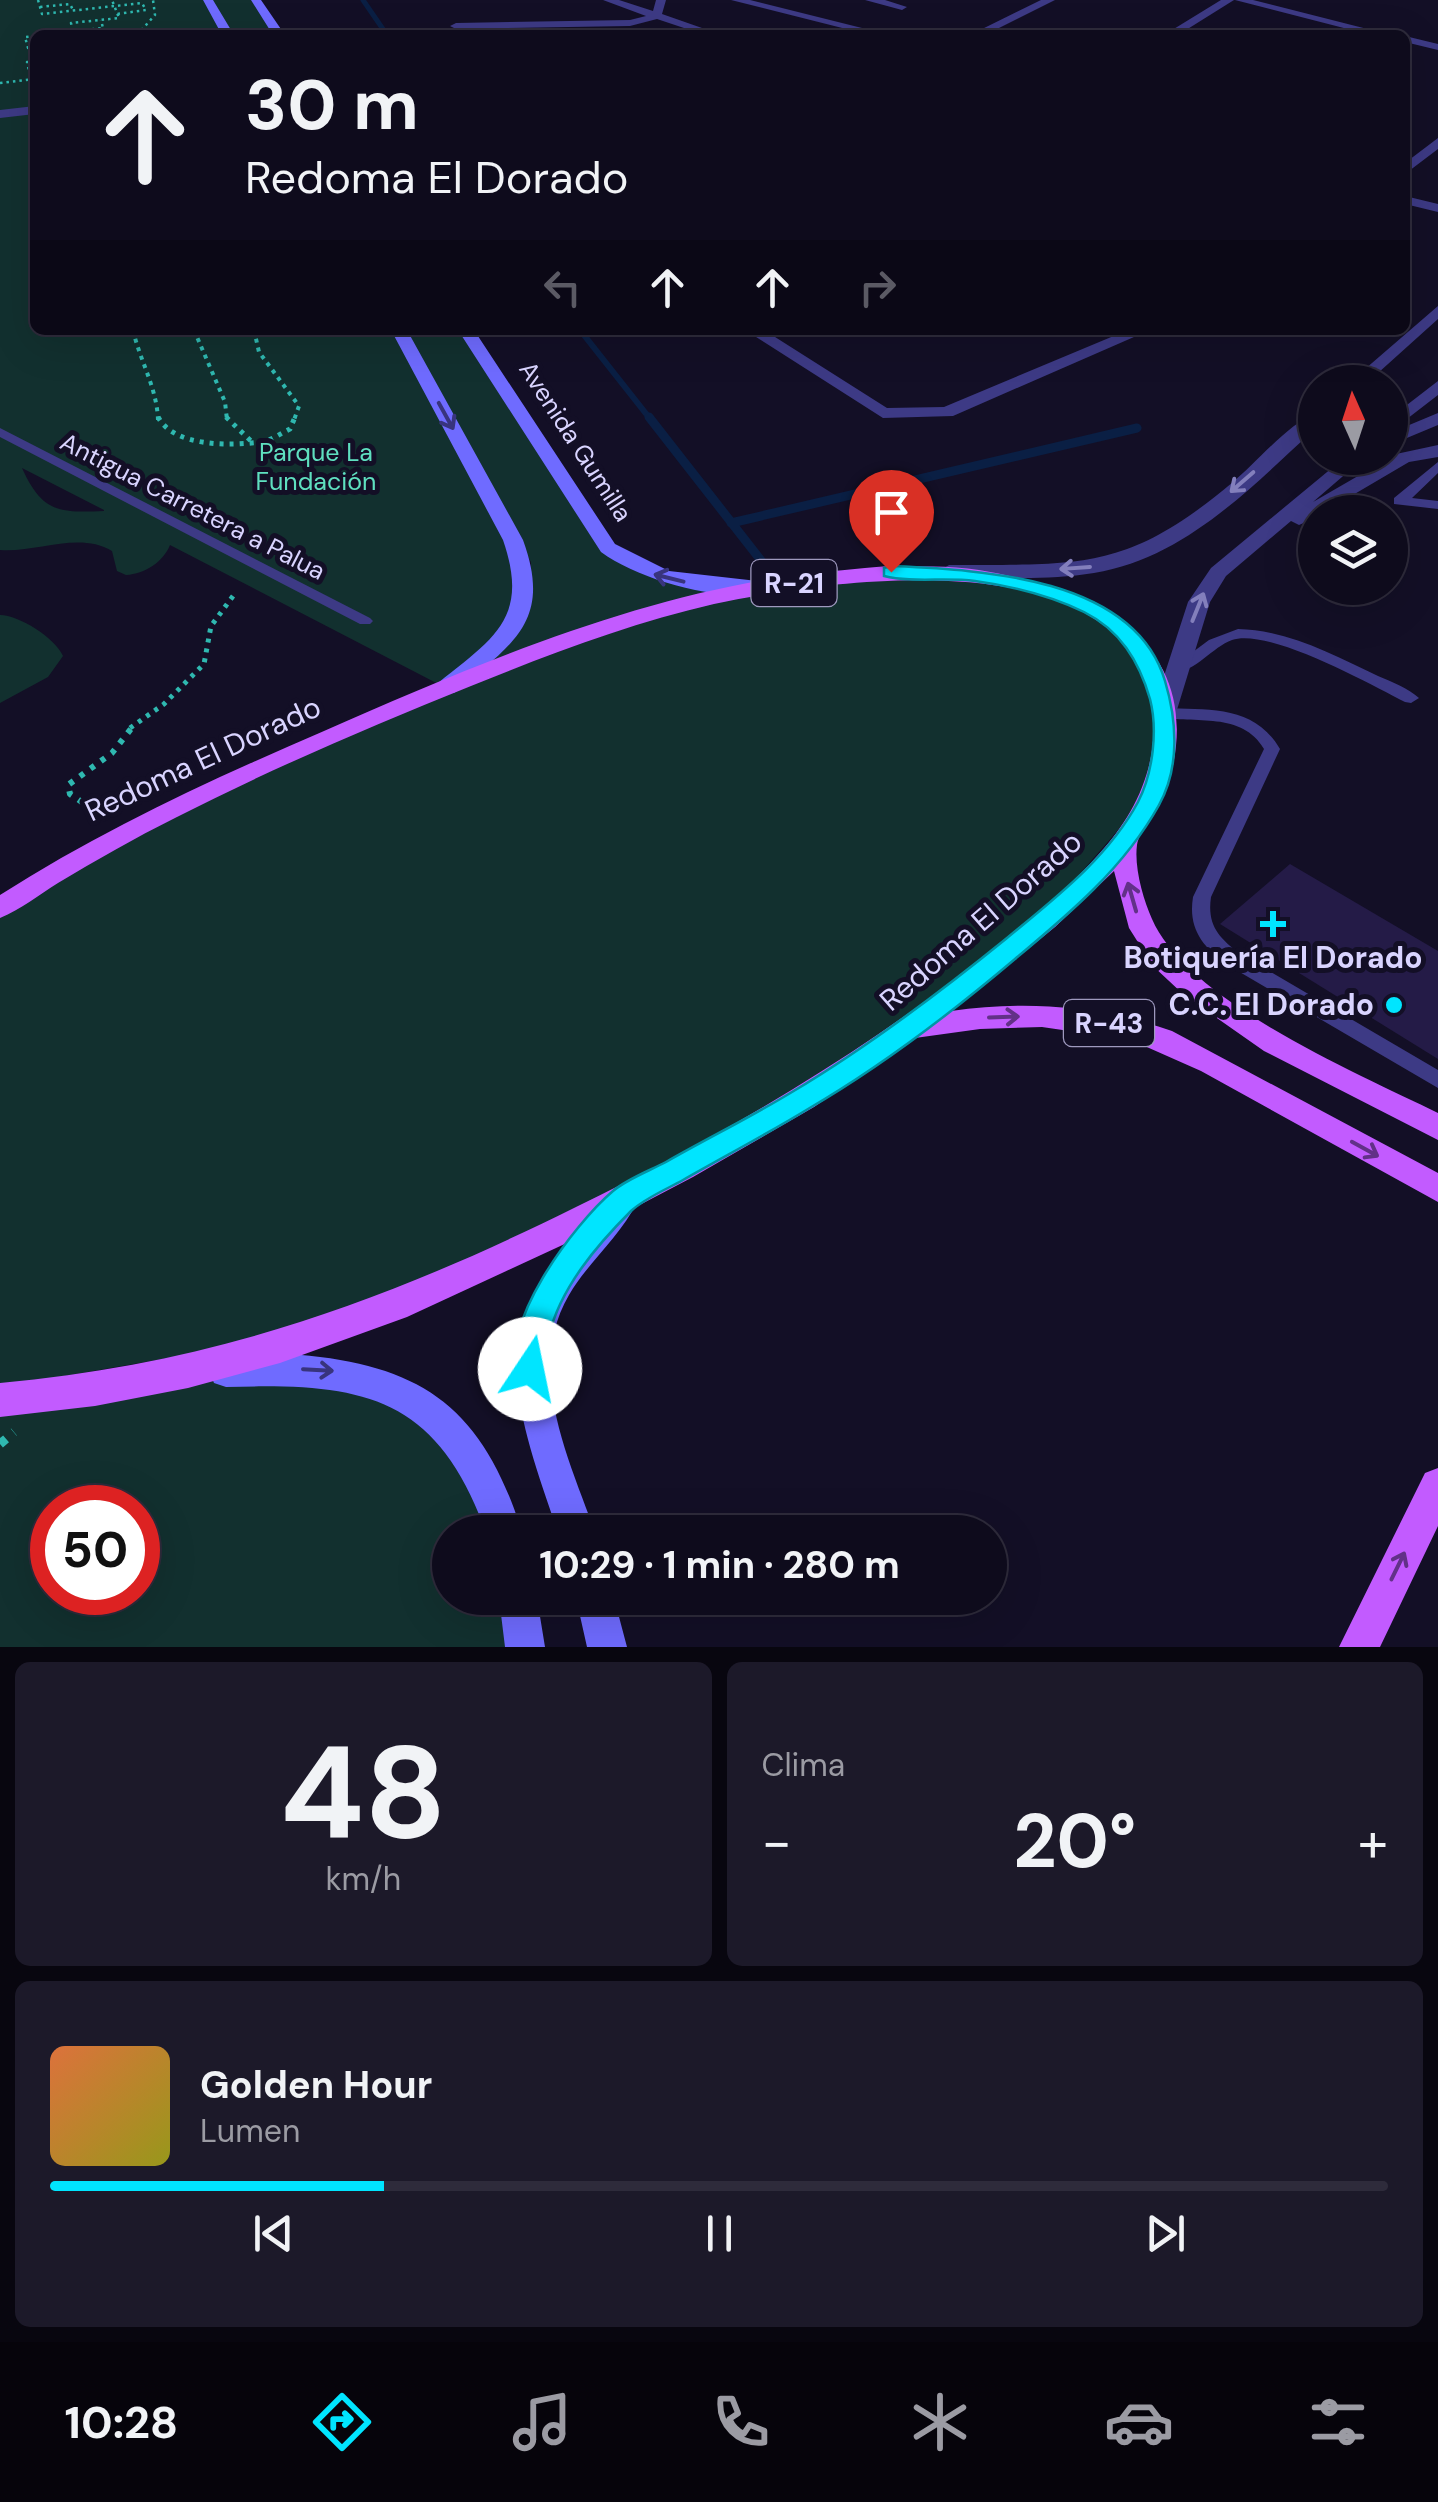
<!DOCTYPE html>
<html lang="es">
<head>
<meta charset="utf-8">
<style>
	body { margin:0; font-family:"DM Sans",sans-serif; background:#1c1929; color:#f1f3f6; height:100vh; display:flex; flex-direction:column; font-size:38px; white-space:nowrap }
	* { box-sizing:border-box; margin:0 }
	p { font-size:32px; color:#9b9ba3 }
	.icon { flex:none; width:55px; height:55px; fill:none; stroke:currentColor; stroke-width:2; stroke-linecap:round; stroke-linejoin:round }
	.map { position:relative; height:1647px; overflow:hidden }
	.sheet { display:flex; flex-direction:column; gap:15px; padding:15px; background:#08060f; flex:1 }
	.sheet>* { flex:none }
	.banner { position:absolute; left:30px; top:30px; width:1380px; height:305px; border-radius:15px; box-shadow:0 10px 40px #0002,0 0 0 2px #2e2b3b; background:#0e0b1c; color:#f1f3f6; overflow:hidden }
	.needle { width:65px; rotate:357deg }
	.tools { position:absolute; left:1298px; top:365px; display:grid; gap:20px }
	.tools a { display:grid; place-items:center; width:110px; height:110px; border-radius:50%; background:#0e0b1c; box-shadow:0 10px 40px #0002,0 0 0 2px #2e2b3b; font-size:50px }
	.speed { position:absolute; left:30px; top:1485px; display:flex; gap:20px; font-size:50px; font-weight:700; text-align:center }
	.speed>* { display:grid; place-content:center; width:130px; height:130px; border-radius:50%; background:#0e0b1c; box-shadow:0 10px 40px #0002,0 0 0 2px #2e2b3b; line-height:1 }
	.speed .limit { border:15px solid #d22; background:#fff; color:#111 }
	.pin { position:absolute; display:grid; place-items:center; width:85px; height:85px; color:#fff; margin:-102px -42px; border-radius:50% 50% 50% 0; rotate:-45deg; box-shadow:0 0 10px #0007 }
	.pin .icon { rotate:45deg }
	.me { position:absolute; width:110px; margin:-55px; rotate:11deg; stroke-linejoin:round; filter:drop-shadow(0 0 8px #0008) }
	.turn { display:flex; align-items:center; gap:35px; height:210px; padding:0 50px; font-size:45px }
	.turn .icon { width:130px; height:130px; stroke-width:2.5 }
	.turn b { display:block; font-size:70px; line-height:85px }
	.lanes { display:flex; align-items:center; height:95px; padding:0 50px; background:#0003; justify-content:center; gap:50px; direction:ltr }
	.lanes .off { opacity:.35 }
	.big { font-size:75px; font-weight:700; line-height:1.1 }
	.sheet .tile { flex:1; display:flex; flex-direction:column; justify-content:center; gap:15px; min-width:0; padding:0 35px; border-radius:15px; background:#1c1929 }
	.sheet .dial { align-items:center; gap:0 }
	.dial b { font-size:130px; line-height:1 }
	.song { display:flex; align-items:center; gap:30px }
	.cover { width:120px; height:120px; border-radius:15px; background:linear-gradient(135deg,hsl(20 70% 55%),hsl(60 70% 35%)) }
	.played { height:10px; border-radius:5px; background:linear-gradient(90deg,#00e5ff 25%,#2e2b3b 25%) }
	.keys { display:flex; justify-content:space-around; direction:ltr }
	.heat { display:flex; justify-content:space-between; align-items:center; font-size:55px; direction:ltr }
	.sheet .tiles { flex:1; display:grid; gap:15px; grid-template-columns:1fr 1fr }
	.tile:last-child { grid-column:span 2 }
	.trip { position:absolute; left:432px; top:1515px; width:575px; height:100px; border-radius:50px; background:#0e0b1c; box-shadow:0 10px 40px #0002,0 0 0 2px #2e2b3b; font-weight:700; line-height:100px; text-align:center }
	.tab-bar { display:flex; height:160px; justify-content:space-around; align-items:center; background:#06040b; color:#9b9ba3 }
	.tab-bar .icon { width:70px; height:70px }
	.tab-bar .on { color:#00e5ff }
	.tab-bar b { font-size:45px; color:#f1f3f6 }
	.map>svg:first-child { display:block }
	.green { fill:#12302f; fill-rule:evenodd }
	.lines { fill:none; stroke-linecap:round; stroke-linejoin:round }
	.stream-far2 { stroke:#0a1f44; stroke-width:5 }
	.stream-far1 { stroke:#0a1f44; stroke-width:6 }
	.stream { stroke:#0a1f44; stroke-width:9 }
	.building { fill:#241b47 }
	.path-far4 { stroke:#2fb8b0; stroke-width:2.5; stroke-dasharray:2.5 4; stroke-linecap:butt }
	.path-far3 { stroke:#2fb8b0; stroke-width:4; stroke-dasharray:4 5; stroke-linecap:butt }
	.path-far2 { stroke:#2fb8b0; stroke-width:5; stroke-dasharray:4 6; stroke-linecap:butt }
	.path-far1 { stroke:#2fb8b0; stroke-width:6; stroke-dasharray:5 8; stroke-linecap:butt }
	.path { stroke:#2fb8b0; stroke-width:9; stroke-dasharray:8 10; stroke-linecap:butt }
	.service { fill:#3d3a85; fill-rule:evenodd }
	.minor { fill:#3d3a85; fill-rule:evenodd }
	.tertiary { fill:#3d3a85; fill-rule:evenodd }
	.secondary { fill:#6f6bff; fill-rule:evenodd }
	.primary { fill:#c25bff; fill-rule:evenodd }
	.oneway { stroke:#38347d }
	.oneway2 { stroke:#837fbc }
	.oneway3 { stroke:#623188 }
	.route { fill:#00e5ff; stroke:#0095a6; stroke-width:2.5 }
	.poi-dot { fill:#00e5ff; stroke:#130f26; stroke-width:4 }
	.labels { text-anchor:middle; stroke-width:10; stroke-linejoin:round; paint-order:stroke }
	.far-street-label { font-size:25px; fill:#d9d4ff; stroke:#130f26 }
	.far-park-label { font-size:25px; fill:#5fe0c0; stroke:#130f26 }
	.shield { fill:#130f26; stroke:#9e99be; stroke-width:2.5 }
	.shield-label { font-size:28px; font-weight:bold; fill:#d9d4ff }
	.street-label { font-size:30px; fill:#d9d4ff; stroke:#130f26 }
	.poi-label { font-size:30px; font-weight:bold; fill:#d9d4ff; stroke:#130f26 }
</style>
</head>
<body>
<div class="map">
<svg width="1438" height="1647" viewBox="0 0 1438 1647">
	<rect width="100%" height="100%" fill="#130f26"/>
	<path class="green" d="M0,0H209L228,35H35V330H396L513,540L526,600L446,688L170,545C163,562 145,574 126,575L117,571L112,551C79,531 36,553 0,550ZM22,468L104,510V511C58,513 42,512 22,468Z
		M211,0H254L276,35H231Z
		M399,330H461L601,549C640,584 689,585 738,590L469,676L531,600V562Z
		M946,577L1042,594L1088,612L1134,652L1155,713L1149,773L1140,799L1126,821L1064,892L900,1025L683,1156L422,1282L250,1344L0,1387V916C157,818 324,741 497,675C594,638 698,599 802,586C849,581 898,580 946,577Z
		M0,615C19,615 55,638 63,656L48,677L0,703Z
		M186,1373L384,1385L495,1498L504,1532H450V1598H518L525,1647H0V1400ZM52,1508H138V1592H52Z"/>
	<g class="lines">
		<path class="stream-far2" d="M363,0L387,35"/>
		<path class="stream-far1" d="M580,330L651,420"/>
		<path class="stream" d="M649,417L763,563
			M731,523L1137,428"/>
	</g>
	<path class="building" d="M1290,864L1438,951V1059L1220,924Z"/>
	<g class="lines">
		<path class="path-far4" d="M38,0L42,14L142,3L146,10L117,14
			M40,7L70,4L73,10
			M73,31L71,23L119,18L112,0
			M40,35L103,28L101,20
			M137,35L155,15L153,0
			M35,36L25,37L28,48L35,47
			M35,62H27L29,71L35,70
			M0,83L35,79"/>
		<path class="path-far3" d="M133,330C140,361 157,388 158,420
			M194,330L225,402L227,420
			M254,330L259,352L299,406L294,420"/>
		<path class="path-far2" d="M158,417C174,447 229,446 261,442C271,441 281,433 290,429L295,417
			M226,417L252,442
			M130,728L164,704L204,664L211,626L236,592"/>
		<path class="path-far1" d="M104,817L70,794L68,785L112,753L134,725"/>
		<path class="path" d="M0,1444L14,1432"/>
		<path class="service" d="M0,428L370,618L373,621L370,624H360L0,437Z
			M1438,462V473L1412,498L1438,501V509L1394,504V498Z
			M1238,629C1287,630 1334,655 1378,676C1392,682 1408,688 1419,698L1411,703L1405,702C1369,684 1270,628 1232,640C1212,647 1193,675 1172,672L1170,669L1209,640Z
			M1164,708C1210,710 1254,705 1280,749L1211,897C1207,925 1218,937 1240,954L1438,1070V1088L1226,964C1202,946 1188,928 1193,897L1264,749C1242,711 1195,724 1158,717L1156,713L1158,709Z"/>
		<path class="minor" d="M603,0H619L653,11L656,0H666L662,14L722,35H705L657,19L630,26L456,29L450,26L456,23L630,20L646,16Z
			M731,0H750L882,33L870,35Z
			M865,0H885L907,7L902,10Z
			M1041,0H1055L985,35H970Z
			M1221,0H1234L1178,35H1164Z
			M1235,0H1253L1391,35H1371Z
			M1405,36L1438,44V50L1405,42Z
			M35,106V114L0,118V110Z
			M1438,138V149L1405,174V163Z
			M1405,196L1438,204V212L1405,204Z
			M745,330H764L887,408L944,407L1128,330H1150L953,416L883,418Z
			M1438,413V425L1390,445V433Z"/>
		<path class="tertiary" d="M1438,306V319L1368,382H1350Z
			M1438,381V395L1390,432V418Z
			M1315,414V429C1250,488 1185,558 1094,573C1046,581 997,577 949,577L939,571L949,565C1081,564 1126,572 1233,482C1255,464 1290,422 1315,414Z
			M1438,445V457L1409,462L1324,512H1315V518L1299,525L1291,521L1226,576L1210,602L1176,713L1164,720L1156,718L1152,713L1188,602L1211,568L1344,458H1364L1313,502L1396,454Z"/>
		<path class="secondary" d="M203,0H213L234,35H222Z
			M251,0H261L285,35H273Z
			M391,330H407L523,540C553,622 512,644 454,693H438L435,688L438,683C494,638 530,618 503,540Z
			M458,330H474L615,544L669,571L766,582L773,584L776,588L773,592C724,604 641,581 601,552Z
			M621,1188L632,1192L637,1202C621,1236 588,1262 569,1295C525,1370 569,1459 595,1532H558C501,1369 492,1328 610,1192Z
			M276,1353C413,1361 480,1398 522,1532H486C436,1394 361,1383 226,1387L214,1383L209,1371L214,1359L226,1355Z
			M499,1598H537L545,1647H505Z
			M576,1598H614L627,1647H587Z"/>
		<path class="primary" d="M888,566C917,567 949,565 979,570C1087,588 1202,637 1172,770C1166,795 1139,830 1137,845C1134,867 1143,899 1152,919C1188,1002 1359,1074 1438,1113V1140L1264,1051L1184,995L1153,966L1129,928L1114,871L1055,927L951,1011C1029,1000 1098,1006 1172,1031L1438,1173V1202L1201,1071L1131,1040L1042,1027L980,1029L915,1038L814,1107L693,1177L569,1242L407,1317L280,1363L188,1388L95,1406L0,1417V1383C215,1363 384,1302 576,1207C681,1156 783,1099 880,1033C956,981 1037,923 1099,854C1135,815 1160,764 1152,708C1128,536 829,579 714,604C631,623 550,654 471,686C371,726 271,769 175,818C135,838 96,860 58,883C39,895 21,909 0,918V895C102,830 212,779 324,731C474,665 634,597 797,575C827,571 857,569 888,566Z
			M1438,1468V1526L1380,1647H1339L1425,1473Z"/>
	</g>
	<defs><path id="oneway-shaft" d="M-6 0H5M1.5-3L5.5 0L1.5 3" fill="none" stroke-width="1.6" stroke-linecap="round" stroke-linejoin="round" transform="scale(2.5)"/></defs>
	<g class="oneway">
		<use href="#oneway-shaft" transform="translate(446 416) rotate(61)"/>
		<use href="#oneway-shaft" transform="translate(669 578) rotate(-166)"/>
		<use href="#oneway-shaft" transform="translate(318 1370) rotate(3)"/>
	</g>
	<g class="oneway2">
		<use href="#oneway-shaft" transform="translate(1242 482) rotate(139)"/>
		<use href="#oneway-shaft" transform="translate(1075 568) rotate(176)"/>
		<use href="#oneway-shaft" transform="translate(1198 607) rotate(-68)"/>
	</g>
	<g class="oneway3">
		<use href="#oneway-shaft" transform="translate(1132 897) rotate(-106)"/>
		<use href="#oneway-shaft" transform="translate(1004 1017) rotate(-2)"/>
		<use href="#oneway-shaft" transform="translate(1365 1149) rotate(29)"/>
		<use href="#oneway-shaft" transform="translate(1398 1566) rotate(-64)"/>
	</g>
	<path class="route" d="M891,566C979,570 1134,576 1165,681C1177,721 1180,767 1159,805C1124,868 1069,914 1015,959C950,1014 882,1066 808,1109C767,1134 725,1156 683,1180C667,1189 645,1198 631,1211C597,1245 561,1287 549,1335C546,1350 548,1365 541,1379L530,1384L519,1379C496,1327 574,1224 613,1191C627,1179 649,1171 666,1162C708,1138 751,1117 792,1092C868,1047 938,994 1007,938C1054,899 1108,858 1138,802C1153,773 1158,730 1150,699C1139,661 1120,630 1084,612C1051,596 1011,586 975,581C945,577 913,583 884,576V568Z"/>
	<g class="poi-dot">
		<path d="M1268 909h10v10h10v10h-10v10h-10v-10h-10v-10h10z"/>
		<circle cx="1394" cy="1005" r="10"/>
	</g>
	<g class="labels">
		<g class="far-street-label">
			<text transform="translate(576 441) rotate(57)" y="9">Avenida Gumilla</text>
			<text transform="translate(193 506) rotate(27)" y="9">Antigua Carretera a Palua</text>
		</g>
		<g class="far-park-label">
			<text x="316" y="461">Parque La<tspan x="316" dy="29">Fundación</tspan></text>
		</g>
		<g class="shield">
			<rect x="751.5" y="560" width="85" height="46" rx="8"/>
			<rect x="1064" y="1000" width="90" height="46" rx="8"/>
		</g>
		<g class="shield-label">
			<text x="794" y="593">R-21</text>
			<text x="1109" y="1033">R-43</text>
		</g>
		<g class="street-label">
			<text transform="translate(203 759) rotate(-25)" y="10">Redoma El Dorado</text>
			<text transform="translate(981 921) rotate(-41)" y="10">Redoma El Dorado</text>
		</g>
		<g class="poi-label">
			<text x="1273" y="968">Botiquería El Dorado</text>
			<text x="1374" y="1015" text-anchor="end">C.C. El Dorado</text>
		</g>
	</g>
</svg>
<div class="tools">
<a><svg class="needle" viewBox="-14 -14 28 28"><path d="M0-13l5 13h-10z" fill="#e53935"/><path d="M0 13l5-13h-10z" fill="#9b9ba3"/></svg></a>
<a><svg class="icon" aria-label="layers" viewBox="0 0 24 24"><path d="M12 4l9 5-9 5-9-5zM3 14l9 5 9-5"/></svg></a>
</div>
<div class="speed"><div class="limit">50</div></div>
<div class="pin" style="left:891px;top:572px;background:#d93025"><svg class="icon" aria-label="arrive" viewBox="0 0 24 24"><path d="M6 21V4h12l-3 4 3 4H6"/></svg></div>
<svg class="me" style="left:530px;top:1369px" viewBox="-20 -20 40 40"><circle r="19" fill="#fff"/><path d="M0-13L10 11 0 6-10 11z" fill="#00e5ff"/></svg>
<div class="trip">10:29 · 1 min · 280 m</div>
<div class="banner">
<div class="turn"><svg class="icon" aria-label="ahead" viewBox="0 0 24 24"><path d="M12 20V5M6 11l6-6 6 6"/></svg><div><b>30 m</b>Redoma El Dorado</div></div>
<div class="lanes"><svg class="icon off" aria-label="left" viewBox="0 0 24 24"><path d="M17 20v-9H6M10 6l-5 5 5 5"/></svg><svg class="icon" aria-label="ahead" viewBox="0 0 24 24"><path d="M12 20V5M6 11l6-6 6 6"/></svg><svg class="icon" aria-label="ahead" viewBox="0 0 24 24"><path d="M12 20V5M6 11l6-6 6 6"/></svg><svg class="icon off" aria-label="right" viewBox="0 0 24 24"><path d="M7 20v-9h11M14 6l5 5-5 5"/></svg></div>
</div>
</div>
<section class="sheet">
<div class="tiles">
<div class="tile dial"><b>48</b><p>km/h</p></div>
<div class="tile"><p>Clima</p>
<div class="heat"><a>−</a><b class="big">20°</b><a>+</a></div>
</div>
<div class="tile">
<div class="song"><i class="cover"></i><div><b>Golden Hour</b><p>Lumen</p></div></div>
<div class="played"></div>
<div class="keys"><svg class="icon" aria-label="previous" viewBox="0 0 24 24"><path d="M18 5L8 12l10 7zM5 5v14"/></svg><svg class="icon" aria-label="pause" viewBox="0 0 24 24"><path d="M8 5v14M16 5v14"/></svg><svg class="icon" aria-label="next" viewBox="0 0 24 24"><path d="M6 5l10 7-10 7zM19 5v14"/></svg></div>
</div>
</div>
</section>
<nav class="tab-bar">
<b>10:28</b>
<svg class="icon on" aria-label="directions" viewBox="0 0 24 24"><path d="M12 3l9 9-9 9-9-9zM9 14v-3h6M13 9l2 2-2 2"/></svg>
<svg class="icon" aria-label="music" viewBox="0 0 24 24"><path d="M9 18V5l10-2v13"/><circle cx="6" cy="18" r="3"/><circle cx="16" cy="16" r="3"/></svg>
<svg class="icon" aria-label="phone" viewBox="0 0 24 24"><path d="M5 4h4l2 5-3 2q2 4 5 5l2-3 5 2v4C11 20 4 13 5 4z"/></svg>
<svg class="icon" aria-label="climate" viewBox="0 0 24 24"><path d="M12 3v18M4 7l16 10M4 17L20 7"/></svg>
<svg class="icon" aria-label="car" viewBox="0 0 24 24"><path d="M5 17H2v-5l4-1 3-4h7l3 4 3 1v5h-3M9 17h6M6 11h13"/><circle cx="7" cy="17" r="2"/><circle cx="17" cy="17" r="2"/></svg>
<svg class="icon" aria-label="filters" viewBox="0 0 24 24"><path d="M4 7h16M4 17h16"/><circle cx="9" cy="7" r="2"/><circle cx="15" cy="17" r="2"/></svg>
</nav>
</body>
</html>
